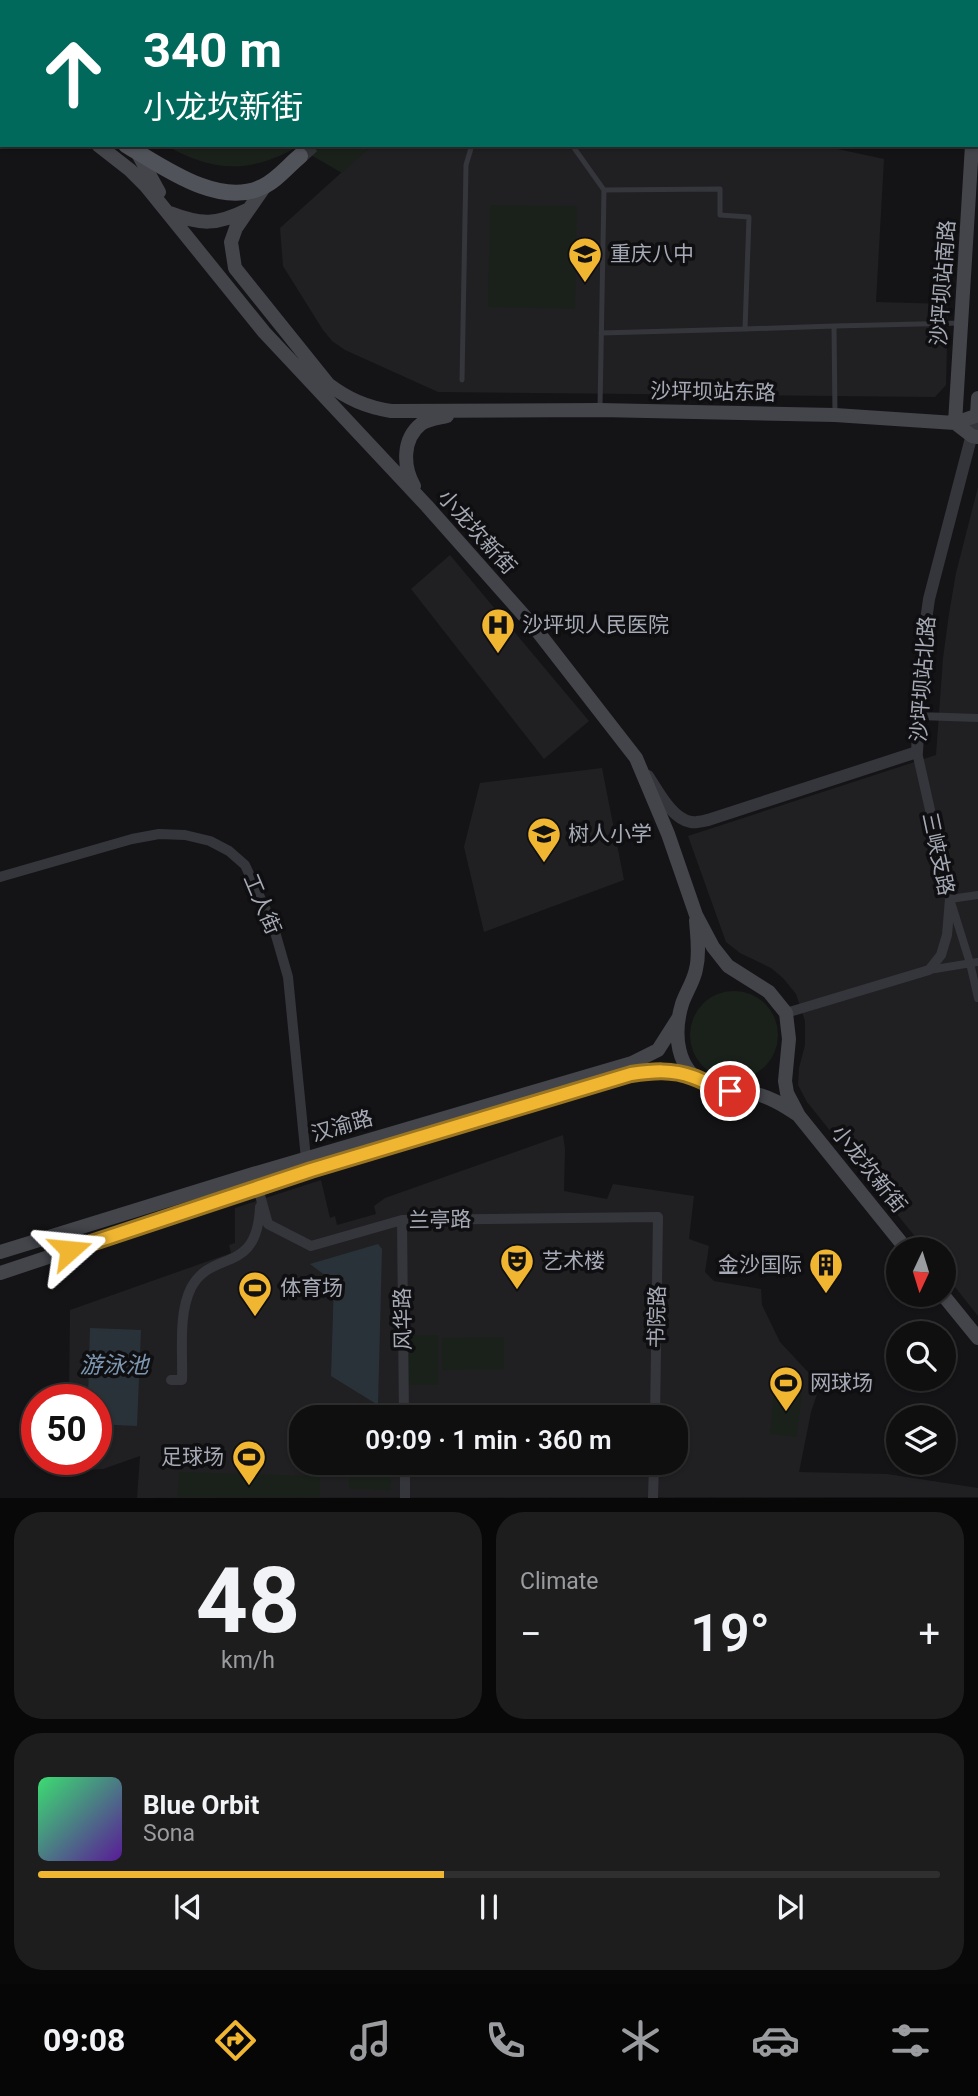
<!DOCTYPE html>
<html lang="en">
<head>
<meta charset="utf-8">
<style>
	body { margin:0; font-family:Roboto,"Noto Sans SC",sans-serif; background:#1d1d1e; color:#f1f3f6; height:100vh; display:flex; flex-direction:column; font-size:26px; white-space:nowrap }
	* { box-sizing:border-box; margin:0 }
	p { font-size:23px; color:#9b9c9f }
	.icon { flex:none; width:38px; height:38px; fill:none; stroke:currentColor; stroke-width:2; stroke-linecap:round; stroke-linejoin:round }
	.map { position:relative; height:1498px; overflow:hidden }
	.side { display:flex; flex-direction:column; gap:14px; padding:14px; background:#080809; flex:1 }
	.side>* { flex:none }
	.guide { position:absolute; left:0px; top:0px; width:978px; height:147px; box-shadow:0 2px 5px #0004,0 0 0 2px #2f2f30; background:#00695c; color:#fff; overflow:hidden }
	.needle { width:46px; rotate:184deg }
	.fabs { position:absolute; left:886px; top:1237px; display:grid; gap:14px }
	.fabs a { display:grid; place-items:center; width:70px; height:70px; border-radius:50%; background:#0f0f10; box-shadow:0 2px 5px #0004,0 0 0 2px #2f2f30; font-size:35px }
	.speed { position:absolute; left:21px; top:1384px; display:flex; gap:14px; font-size:35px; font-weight:700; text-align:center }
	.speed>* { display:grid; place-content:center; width:91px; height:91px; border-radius:50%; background:#0f0f10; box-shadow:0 2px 5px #0004,0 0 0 2px #2f2f30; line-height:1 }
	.speed .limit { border:10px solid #d22; background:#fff; color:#111 }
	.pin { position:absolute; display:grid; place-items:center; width:60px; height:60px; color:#fff; margin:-30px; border:4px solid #fff; border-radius:50%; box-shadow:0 2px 7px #0007 }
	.me { position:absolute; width:77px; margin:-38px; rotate:72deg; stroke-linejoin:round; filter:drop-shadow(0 0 5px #0008) }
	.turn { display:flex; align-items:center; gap:24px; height:147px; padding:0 28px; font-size:32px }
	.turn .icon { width:91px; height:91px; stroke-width:2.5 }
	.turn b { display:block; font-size:49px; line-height:60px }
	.big { font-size:52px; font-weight:600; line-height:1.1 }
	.side .widget { flex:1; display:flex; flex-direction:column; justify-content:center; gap:10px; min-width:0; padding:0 24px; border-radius:28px; background:#1d1d1e }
	.side .dial { align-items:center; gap:0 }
	.dial b { font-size:91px; line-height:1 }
	.song { display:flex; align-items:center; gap:21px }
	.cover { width:84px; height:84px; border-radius:10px; background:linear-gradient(135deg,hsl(140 70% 55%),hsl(270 70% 35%)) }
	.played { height:7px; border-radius:4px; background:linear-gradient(90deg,#f0b632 45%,#2f2f30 45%) }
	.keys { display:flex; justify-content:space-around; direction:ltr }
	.heat { display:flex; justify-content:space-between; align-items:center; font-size:38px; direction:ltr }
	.side .tiles { flex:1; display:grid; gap:14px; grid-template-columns:1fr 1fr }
	.widget:last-child { grid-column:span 2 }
	.trip { position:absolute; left:289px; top:1405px; width:399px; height:70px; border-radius:28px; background:#0f0f10; box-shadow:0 2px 5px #0004,0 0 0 2px #2f2f30; font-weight:600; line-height:70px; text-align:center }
	.menu { display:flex; height:112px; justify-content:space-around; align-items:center; background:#060606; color:#9b9c9f }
	.menu .icon { width:49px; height:49px }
	.menu .current { color:#f0b632 }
	.menu b { font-size:32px; color:#f1f3f6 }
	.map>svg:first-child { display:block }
	.built { fill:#202023; fill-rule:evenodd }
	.green { fill:#1a211b }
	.water { fill:#2a3239 }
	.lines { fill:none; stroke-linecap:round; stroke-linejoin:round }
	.primary-tunnel { stroke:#313236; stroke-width:16; stroke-dasharray:16 8; stroke-linecap:butt }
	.service { stroke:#35363b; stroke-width:5 }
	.pedestrian { stroke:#35363b; stroke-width:8 }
	.minor { stroke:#35363b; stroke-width:10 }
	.tertiary { stroke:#35363b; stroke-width:12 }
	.secondary { stroke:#43454b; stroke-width:14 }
	.primary { stroke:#51535a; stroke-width:16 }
	.route-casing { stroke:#9c7620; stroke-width:18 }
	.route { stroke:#f0b632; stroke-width:12 }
	.labels { text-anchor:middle; stroke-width:7; stroke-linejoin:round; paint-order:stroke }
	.poi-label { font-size:21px; fill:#a6aab6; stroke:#0f0f11; text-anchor:start }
	.street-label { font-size:21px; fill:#a6aab6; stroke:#0f0f11 }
	.water-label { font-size:23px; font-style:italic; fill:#7d97b1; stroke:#0f0f11 }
</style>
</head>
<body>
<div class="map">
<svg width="978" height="1498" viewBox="0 0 978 1498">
	<rect width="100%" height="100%" fill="#141416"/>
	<path class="built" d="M372,145H819L884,159L876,302L948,304L946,385L935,397L438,392L345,350L332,341L323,330L283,266L280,228Z
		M978,487V1316L943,1272V1250L925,1249L807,1102L798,1085L799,1068L805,1045V1021L796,994L783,978L771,968L740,953L726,942L688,836L936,755L943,658L949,614L956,573Z
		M450,555L589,721L544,759L411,589Z
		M602,768L624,880L484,932L464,847L480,783Z
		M563,1135L565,1149L564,1191L607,1199L613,1184L694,1196L689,1239L709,1246L705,1272L714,1281L761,1289L762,1305L780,1342L820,1385L811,1412L799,1472L887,1474L978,1488V1497L137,1498L140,1456L103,1469L68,1471V1460H96V1400H69L70,1310L231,1253L229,1245L235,1243V1208L321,1180L330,1218L335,1216L337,1225L376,1214L374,1206L385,1198ZM301,1418H676V1463H301Z"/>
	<path class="green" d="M0,0H504L2,2V40Z
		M165,145H372L342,173L297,147C249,174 213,172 165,145Z
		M490,205L577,206L575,309L488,307Z
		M690 1035a44 44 0 1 1 88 0a44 44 0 1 1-88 0Z
		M402,1335H438V1385H402Z
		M504,1337V1369L442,1370V1338Z
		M774,1388L802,1391L797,1437L770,1434Z
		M349,1412L395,1414L394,1417H348Z
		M349,1468L391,1469V1490L349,1489Z
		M179,1472L320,1476V1497H178Z"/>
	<path class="water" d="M378,1244L382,1249L378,1405L331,1376L334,1282L310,1264Z
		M90,1328L141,1330L137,1426L96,1424V1400H88Z"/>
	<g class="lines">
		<path class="primary-tunnel" d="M401,0L402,2
			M468,2L470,0
			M300,156L312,145"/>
		<path class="service" d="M572,145L604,190L600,407
			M834,326L961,323
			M745,329L834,326L835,415
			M601,333L745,329L749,217L720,215V189L604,190
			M462,380L466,165L472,145"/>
		<path class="pedestrian" d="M918,716L978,718
			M978,895L950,899L970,963L978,998
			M929,970L978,962"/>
		<path class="minor" d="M0,877L132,839L159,834L185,835L210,841L229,851L245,865L273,925L288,977L306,1159
			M786,1013L929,970L941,955L947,935L950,899L917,752
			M258,1188L268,1224L311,1246L402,1220L658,1217L655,1418
			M402,1220L404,1418
			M171,1380H182C183,1352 178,1314 191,1288C212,1248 257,1276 260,1207
			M405,1463V1498
			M653,1498L654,1463"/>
		<path class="tertiary" d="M648,776C658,791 672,819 691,822C696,823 703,821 708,820L917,752L923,642L929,599L977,415"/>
		<path class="secondary" d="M0,91L2,92
			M976,110L978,106
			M98,145L130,170L146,186L264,332L427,506L535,628L636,758L668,834L696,915L713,947L728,966L769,992L786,1013L789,1039L785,1081L787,1093L799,1116L907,1250
			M137,152L159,192
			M265,186L236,228L231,242L235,268L328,384C348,399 366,407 391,411L600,410L835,415L955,423L978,415
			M170,213C201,225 217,225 247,210
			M977,415L978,398
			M955,423L972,145
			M955,423L972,436L978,437
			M414,486C403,467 402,439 421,424C428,419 439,418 447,416
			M696,920C697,936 700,953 696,969C694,981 686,992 682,1004C673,1034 676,1069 706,1085C720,1091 735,1090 749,1092C768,1096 782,1104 798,1115
			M0,1252L253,1174L632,1063L658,1050L679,1017
			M0,1273L311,1170L631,1074L671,1071L696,1078
			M943,1295L978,1338"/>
		<path class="primary" d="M0,57L2,60
			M0,75L2,76
			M126,145C163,167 219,208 262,187C276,181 288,166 300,156"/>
	</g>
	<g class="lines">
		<g class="route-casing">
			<path id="route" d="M70,1250L311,1170L631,1074C652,1071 672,1069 693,1077C707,1082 714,1088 730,1091"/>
		</g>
		<use href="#route" class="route"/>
	</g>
	<defs>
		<g id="school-pin" transform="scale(1.75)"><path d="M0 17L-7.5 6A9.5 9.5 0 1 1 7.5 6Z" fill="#f0b632" stroke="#0f0f11"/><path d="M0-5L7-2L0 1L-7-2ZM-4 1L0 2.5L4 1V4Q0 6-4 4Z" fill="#111"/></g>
		<g id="hospital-pin" transform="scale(1.75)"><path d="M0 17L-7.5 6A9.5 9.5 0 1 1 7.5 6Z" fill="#f0b632" stroke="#0f0f11"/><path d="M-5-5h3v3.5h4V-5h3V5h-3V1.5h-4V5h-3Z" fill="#111"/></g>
		<g id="theatre-pin" transform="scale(1.75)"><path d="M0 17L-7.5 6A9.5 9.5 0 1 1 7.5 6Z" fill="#f0b632" stroke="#0f0f11"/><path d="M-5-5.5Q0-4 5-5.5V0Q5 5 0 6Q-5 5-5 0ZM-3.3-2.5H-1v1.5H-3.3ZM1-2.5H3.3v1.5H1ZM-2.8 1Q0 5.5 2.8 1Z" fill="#111"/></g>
		<g id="building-pin" transform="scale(1.75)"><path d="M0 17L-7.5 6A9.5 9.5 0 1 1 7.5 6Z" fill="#f0b632" stroke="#0f0f11"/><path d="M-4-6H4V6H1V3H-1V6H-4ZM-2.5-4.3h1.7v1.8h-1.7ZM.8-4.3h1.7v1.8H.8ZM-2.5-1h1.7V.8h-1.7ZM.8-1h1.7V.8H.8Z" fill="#111"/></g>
		<g id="stadium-pin" transform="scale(1.75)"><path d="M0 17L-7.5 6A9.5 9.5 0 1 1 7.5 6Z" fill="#f0b632" stroke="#0f0f11"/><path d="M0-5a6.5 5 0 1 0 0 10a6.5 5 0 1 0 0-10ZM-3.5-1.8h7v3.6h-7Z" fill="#111"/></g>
	</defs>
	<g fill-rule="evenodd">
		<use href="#school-pin" x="585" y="254"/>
		<use href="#hospital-pin" x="498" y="625"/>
		<use href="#school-pin" x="544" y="834"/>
		<use href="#theatre-pin" x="517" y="1261"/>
		<use href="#building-pin" x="826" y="1265"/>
		<use href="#stadium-pin" x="255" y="1288"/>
		<use href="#stadium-pin" x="786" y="1383"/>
		<use href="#stadium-pin" x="249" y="1457"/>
	</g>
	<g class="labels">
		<g class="poi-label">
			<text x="610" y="261">重庆八中</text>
			<text x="522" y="632">沙坪坝人民医院</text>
			<text x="568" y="841">树人小学</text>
			<text x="542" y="1268">艺术楼</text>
			<text x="802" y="1272" text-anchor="end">金沙国际</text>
			<text x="280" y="1295">体育场</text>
			<text x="810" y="1390">网球场</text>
			<text x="224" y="1464" text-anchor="end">足球场</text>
		</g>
		<g class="street-label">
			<text transform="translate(943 283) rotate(-86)" y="7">沙坪坝站南路</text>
			<text transform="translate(713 392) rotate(1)" y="7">沙坪坝站东路</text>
			<text transform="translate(477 532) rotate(48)" y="7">小龙坎新街</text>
			<text transform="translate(923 679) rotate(-86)" y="7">沙坪坝站北路</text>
			<text transform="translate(938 854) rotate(78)" y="7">三峡支路</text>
			<text transform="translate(262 904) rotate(67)" y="7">工人街</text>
			<text transform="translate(342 1126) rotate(-16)" y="7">汉渝路</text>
			<text transform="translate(869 1169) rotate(51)" y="7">小龙坎新街</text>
			<text transform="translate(440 1220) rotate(-1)" y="7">兰亭路</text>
			<text transform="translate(657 1317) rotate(-89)" y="7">书院路</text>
			<text transform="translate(403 1319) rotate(-91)" y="7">风华路</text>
		</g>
		<g class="water-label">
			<text x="114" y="1373">游泳池</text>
		</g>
	</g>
</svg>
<div class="fabs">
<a><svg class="needle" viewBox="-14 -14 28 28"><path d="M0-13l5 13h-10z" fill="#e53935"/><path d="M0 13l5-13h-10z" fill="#9b9c9f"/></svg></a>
<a><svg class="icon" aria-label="search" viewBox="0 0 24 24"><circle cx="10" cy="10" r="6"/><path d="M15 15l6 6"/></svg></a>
<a><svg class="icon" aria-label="layers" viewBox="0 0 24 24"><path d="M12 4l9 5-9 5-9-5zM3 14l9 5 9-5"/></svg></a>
</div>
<div class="speed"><div class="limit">50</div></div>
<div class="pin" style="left:730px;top:1091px;background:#d93025"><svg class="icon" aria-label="arrive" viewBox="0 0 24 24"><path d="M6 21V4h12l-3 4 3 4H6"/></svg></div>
<svg class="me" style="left:70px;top:1250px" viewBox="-20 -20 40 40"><path d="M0-17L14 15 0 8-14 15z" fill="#f0b632" stroke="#fff" stroke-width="4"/></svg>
<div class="trip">09:09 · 1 min · 360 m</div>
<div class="guide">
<div class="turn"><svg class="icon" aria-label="ahead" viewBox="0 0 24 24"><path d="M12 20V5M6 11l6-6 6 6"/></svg><div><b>340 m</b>小龙坎新街</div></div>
</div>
</div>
<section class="side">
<div class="tiles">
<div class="widget dial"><b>48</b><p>km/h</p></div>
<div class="widget"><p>Climate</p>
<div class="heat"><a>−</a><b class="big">19°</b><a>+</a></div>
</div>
<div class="widget">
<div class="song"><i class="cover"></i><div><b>Blue Orbit</b><p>Sona</p></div></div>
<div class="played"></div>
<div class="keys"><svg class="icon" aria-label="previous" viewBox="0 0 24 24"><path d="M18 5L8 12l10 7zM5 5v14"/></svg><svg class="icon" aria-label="pause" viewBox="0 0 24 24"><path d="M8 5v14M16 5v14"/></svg><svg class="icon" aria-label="next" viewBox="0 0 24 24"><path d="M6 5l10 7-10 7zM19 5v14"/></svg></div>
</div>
</div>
</section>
<nav class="menu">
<b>09:08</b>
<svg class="icon current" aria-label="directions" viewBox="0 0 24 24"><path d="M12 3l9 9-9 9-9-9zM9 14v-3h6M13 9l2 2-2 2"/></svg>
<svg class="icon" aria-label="music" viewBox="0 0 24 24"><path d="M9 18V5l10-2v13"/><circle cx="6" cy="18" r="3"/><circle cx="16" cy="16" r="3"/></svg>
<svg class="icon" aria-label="phone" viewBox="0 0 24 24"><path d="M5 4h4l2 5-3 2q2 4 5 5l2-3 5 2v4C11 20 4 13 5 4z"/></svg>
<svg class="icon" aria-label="climate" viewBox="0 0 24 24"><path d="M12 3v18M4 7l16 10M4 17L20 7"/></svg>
<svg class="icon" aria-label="car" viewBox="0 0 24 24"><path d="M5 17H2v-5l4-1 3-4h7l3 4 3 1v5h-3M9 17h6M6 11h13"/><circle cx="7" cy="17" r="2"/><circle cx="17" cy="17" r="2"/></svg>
<svg class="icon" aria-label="filters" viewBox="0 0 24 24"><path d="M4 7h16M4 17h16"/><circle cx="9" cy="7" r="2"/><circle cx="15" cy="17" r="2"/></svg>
</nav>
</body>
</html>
